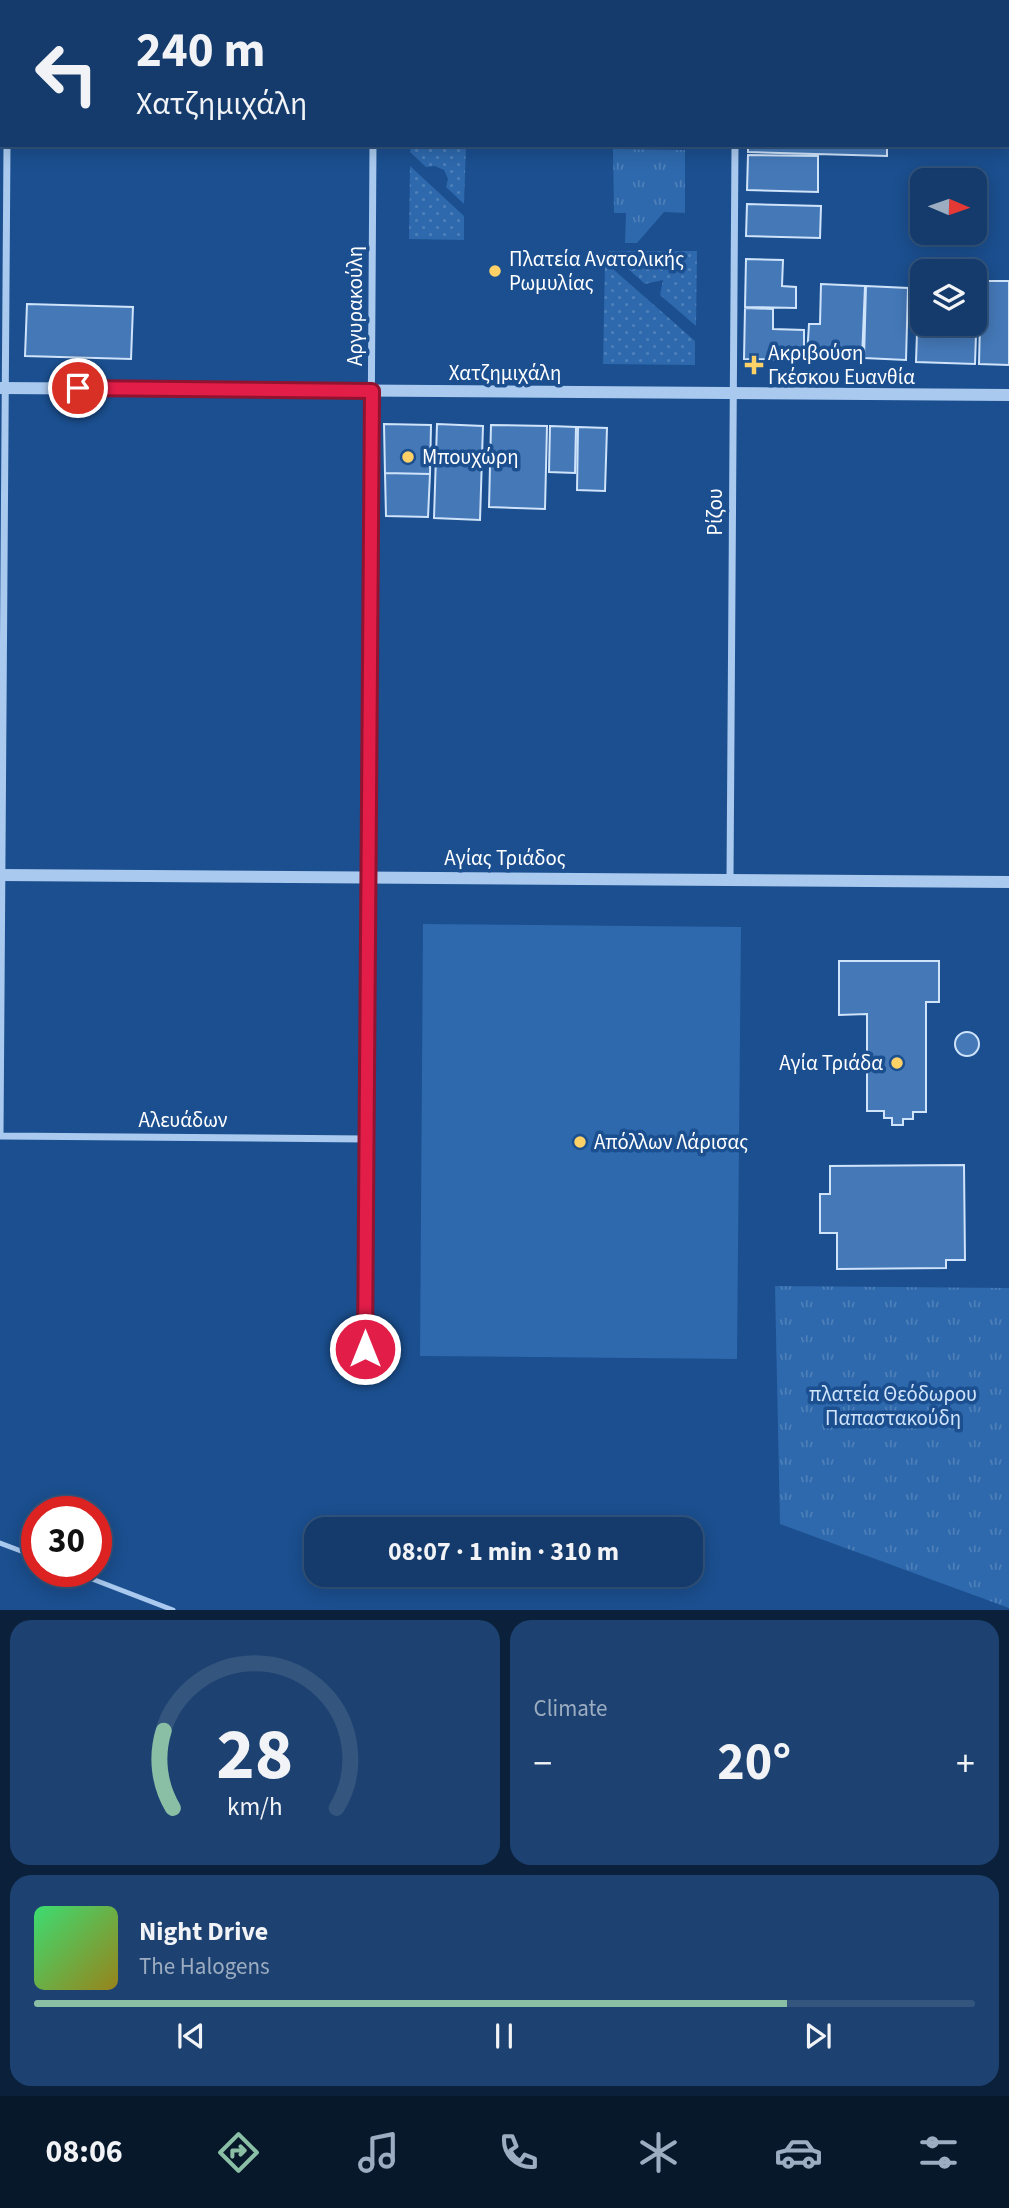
<!DOCTYPE html>
<html lang="en">
<head>
<meta charset="utf-8">
<style>
	body { margin:0; font-family:"Source Sans 3",sans-serif; background:#1d4271; color:#f1f3f6; height:100vh; display:flex; flex-direction:column; font-size:26px; white-space:nowrap }
	* { box-sizing:border-box; margin:0 }
	p { font-size:23px; color:#9dadc1 }
	.icon { flex:none; width:38px; height:38px; fill:none; stroke:currentColor; stroke-width:2; stroke-linecap:round; stroke-linejoin:round }
	.map { position:relative; height:1610px; overflow:hidden }
	.drawer { display:flex; flex-direction:column; gap:10px; padding:10px; background:#0b203b; flex:1 }
	.drawer>* { flex:none }
	.guide { position:absolute; left:0px; top:0px; width:1010px; height:147px; box-shadow:0 4px 18px #0003,0 0 0 2px #33557e; background:#143b6b; color:#f1f3f6; overflow:hidden }
	.needle { width:46px; rotate:92deg }
	.fabs { position:absolute; left:910px; top:168px; display:grid; gap:14px }
	.fabs a { display:grid; place-items:center; width:77px; height:77px; border-radius:14px; background:#143b6b; box-shadow:0 4px 18px #0003,0 0 0 2px #33557e; font-size:35px }
	.speed { position:absolute; left:21px; top:1496px; display:flex; gap:14px; font-size:35px; font-weight:700; text-align:center }
	.speed>* { display:grid; place-content:center; width:91px; height:91px; border-radius:50%; background:#143b6b; box-shadow:0 4px 18px #0003,0 0 0 2px #33557e; line-height:1 }
	.speed .limit { border:10px solid #d22; background:#fff; color:#111 }
	.pin { position:absolute; display:grid; place-items:center; width:60px; height:60px; color:#fff; margin:-30px; border:4px solid #fff; border-radius:50%; box-shadow:0 2px 7px #0007 }
	.me { position:absolute; width:77px; margin:-38px; rotate:0deg; stroke-linejoin:round; filter:drop-shadow(0 0 5px #0008) }
	.turn { display:flex; align-items:center; gap:24px; height:147px; padding:0 21px; font-size:32px }
	.turn .icon { width:91px; height:91px; stroke-width:2.5 }
	.turn b { display:block; font-size:49px; line-height:60px }
	.big { font-size:52px; font-weight:700; line-height:1.1 }
	.drawer .tile { flex:1; display:flex; flex-direction:column; justify-content:center; gap:10px; min-width:0; padding:0 24px; border-radius:21px; background:#1d4271 }
	.drawer .dial { align-items:center; gap:0 }
	.dial svg { height:182px; overflow:visible; fill:none; stroke:#33557e; stroke-width:7; stroke-linecap:round; text-anchor:middle }
	.dial text { fill:#f1f3f6; stroke:none }
	.song { display:flex; align-items:center; gap:21px }
	.cover { width:84px; height:84px; border-radius:10px; background:linear-gradient(135deg,hsl(140 70% 55%),hsl(50 70% 35%)) }
	.played { height:7px; border-radius:4px; background:linear-gradient(90deg,#8abfa5 80%,#33557e 80%) }
	.keys { display:flex; justify-content:space-around; direction:ltr }
	.heat { display:flex; justify-content:space-between; align-items:center; font-size:38px; direction:ltr }
	.drawer .tiles { flex:1; display:grid; gap:10px; grid-template-columns:1fr 1fr }
	.tile:last-child { grid-column:span 2 }
	.trip { position:absolute; left:304px; top:1517px; width:399px; height:70px; border-radius:21px; background:#143b6b; box-shadow:0 4px 18px #0003,0 0 0 2px #33557e; font-weight:700; line-height:70px; text-align:center }
	.tabs { display:flex; height:112px; justify-content:space-around; align-items:center; background:#08182b; color:#9dadc1 }
	.tabs .icon { width:49px; height:49px }
	.tabs .on { color:#8abfa5 }
	.tabs b { font-size:32px; color:#f1f3f6 }
	.map>svg:first-child { display:block }
	.grass { fill:url(#grass-dots) }
	.park { fill:url(#park-tufts) }
	.garden { fill:#2e69ad }
	.building { fill:#4478b7; stroke:#cfe3fa; stroke-width:2 }
	.lines { fill:none; stroke-linecap:round; stroke-linejoin:round }
	.service { stroke:#a9c9ee; stroke-width:5 }
	.minor { stroke:#a9c9ee; stroke-width:7 }
	.tertiary { stroke:#a9c9ee; stroke-width:12 }
	.route-casing { stroke:#92132f; stroke-width:18 }
	.route { stroke:#e11d48; stroke-width:12 }
	.poi-dot { fill:#ffd166; stroke:#1b4f8f; stroke-width:2.5 }
	.labels { text-anchor:middle; stroke-width:7; stroke-linejoin:round; paint-order:stroke }
	.poi-label { font-size:21px; fill:#fff; stroke:#1b4f8f; text-anchor:start }
	.street-label { font-size:21px; fill:#fff; stroke:#1b4f8f }
	.park-label { font-size:21px; fill:#cfe3fa; stroke:#1b4f8f }
</style>
</head>
<body>
<div class="map">
<svg width="1009" height="1610" viewBox="0 0 1009 1610">
	<defs>
		<pattern id="grass-dots" width="8" height="8" patternUnits="userSpaceOnUse" patternTransform="scale(1.75)"><rect width="8" height="8" fill="#2e69ad"/><path d="M2 2h.1M6 6h.1" fill="none" stroke="#4d80b9" stroke-width="1.8" stroke-linecap="round"/></pattern>
		<pattern id="park-tufts" width="24" height="20" patternUnits="userSpaceOnUse" patternTransform="scale(1.75)"><rect width="24" height="20" fill="#2e69ad"/><path d="M3 7l-1-3M5 7V3M7 7l1-3M15 17l-1-3M17 17v-4M19 17l1-3" fill="none" stroke="#4d80b9"/></pattern>
	</defs>
	<rect width="100%" height="100%" fill="#1b4f8f"/>
	<path class="grass" d="M411,145H466L464,204L446,187L448,179L444,170L435,166L426,167L410,152Z
		M410,166L464,216V240L409,239Z
		M608,251H697L696,326L660,295L663,280L645,284Z
		M605,262L695,341V365L603,364Z"/>
	<path class="park" d="M613,149L685,150V213L664,212L637,243H625L626,213H614Z
		M775,1286L1009,1288V1608L780,1524Z"/>
	<path class="garden" d="M423,924L741,927L737,1359L420,1356Z"/>
	<path class="building" d="M748,0H823V2Z
		M748,145H887V156L748,152Z
		M748,155L818,156V192L747,190Z
		M747,204L821,206L820,238L746,236Z
		M746,259L783,260L782,286L796,287V308L745,307Z
		M981,281H1009V365L979,364Z
		M821,284L865,286L862,358L807,356L809,324H820Z
		M866,286L908,288L906,360L864,358Z
		M918,303H922V324H975V305H977L975,364L916,362Z
		M27,304L133,307L131,359L25,356Z
		M745,308L773,309V329L804,330V360L744,359Z
		M384,424L431,425L430,474L385,473Z
		M437,424L483,426L480,520L434,518Z
		M491,425L547,426L545,509L489,507Z
		M550,426L576,427L575,473L549,472Z
		M578,427L607,428L605,491L577,490Z
		M385,473L430,474L428,517L386,516Z
		M839,961H939V1002H926V1112H913V1119H903V1125H892V1118H884V1111H867V1014L839,1015Z
		M955 1044a12 12 0 1 1 24 0a12 12 0 1 1-24 0Z
		M964,1165L965,1260H946V1268L837,1269V1233H820V1194H830V1166Z"/>
	<g class="lines">
		<path class="service" d="M0,1543L37,1557
			M74,1572L173,1610"/>
		<path class="minor" d="M8,2V0
			M374,2V0
			M736,2V0
			M730,879L735,145
			M0,1136L7,145
			M0,1136L366,1139
			M365,1349L373,145"/>
		<path class="tertiary" d="M0,388L1009,395
			M0,875L1009,882"/>
	</g>
	<g class="lines">
		<g class="route-casing">
			<path id="route" d="M78,388L372,391L365,1349"/>
		</g>
		<use href="#route" class="route"/>
	</g>
	<g class="poi-dot">
		<circle cx="495" cy="271" r="7"/>
		<path d="M750.5 354.5h7v7h7v7h-7v7h-7v-7h-7v-7h7z"/>
		<circle cx="408" cy="457" r="7"/>
		<circle cx="897" cy="1063" r="7"/>
		<circle cx="580" cy="1142" r="7"/>
	</g>
	<g class="labels">
		<g class="poi-label">
			<text x="509" y="266">Πλατεία Ανατολικής<tspan x="509" dy="24">Ρωμυλίας</tspan></text>
			<text x="768" y="360">Ακριβούση<tspan x="768" dy="24">Γκέσκου Ευανθία</tspan></text>
			<text x="422" y="464">Μπουχώρη</text>
			<text x="883" y="1070" text-anchor="end">Αγία Τριάδα</text>
			<text x="594" y="1149">Απόλλων Λάρισας</text>
		</g>
		<g class="street-label">
			<text transform="translate(355 306) rotate(-90)" y="7">Αργυρακούλη</text>
			<text x="505" y="380">Χατζημιχάλη</text>
			<text transform="translate(715 512) rotate(-90)" y="7">Ρίζου</text>
			<text x="505" y="865">Αγίας Τριάδος</text>
			<text x="183" y="1127">Αλευάδων</text>
		</g>
		<g class="park-label">
			<text x="893" y="1401">πλατεία Θεόδωρου<tspan x="893" dy="24">Παπαστακούδη</tspan></text>
		</g>
	</g>
</svg>
<div class="fabs">
<a><svg class="needle" viewBox="-14 -14 28 28"><path d="M0-13l5 13h-10z" fill="#e53935"/><path d="M0 13l5-13h-10z" fill="#9dadc1"/></svg></a>
<a><svg class="icon" aria-label="layers" viewBox="0 0 24 24"><path d="M12 4l9 5-9 5-9-5zM3 14l9 5 9-5"/></svg></a>
</div>
<div class="speed"><div class="limit">30</div></div>
<div class="pin" style="left:78px;top:388px;background:#d93025"><svg class="icon" aria-label="arrive" viewBox="0 0 24 24"><path d="M6 21V4h12l-3 4 3 4H6"/></svg></div>
<svg class="me" style="left:365px;top:1349px" viewBox="-20 -20 40 40"><circle r="17" fill="#e11d48" stroke="#fff" stroke-width="3"/><path d="M0-11L8 9 0 5-8 9z" fill="#fff"/></svg>
<div class="trip">08:07 · 1 min · 310 m</div>
<div class="guide">
<div class="turn"><svg class="icon" aria-label="left" viewBox="0 0 24 24"><path d="M17 20v-9H6M10 6l-5 5 5 5"/></svg><div><b>240 m</b>Χατζημιχάλη</div></div>
</div>
</div>
<section class="drawer">
<div class="tiles">
<div class="tile dial"><svg viewBox="0 0 100 80">
<path d="M14 69A42 42 0 1 1 86 69"/>
<path d="M14 69A42 42 0 0 1 10 35" stroke="#8abfa5"/>
<text x="50" y="56" font-size="32" font-weight="700">28</text>
<text x="50" y="72" font-size="11">km/h</text>
</svg></div>
<div class="tile"><p>Climate</p>
<div class="heat"><a>−</a><b class="big">20°</b><a>+</a></div>
</div>
<div class="tile">
<div class="song"><i class="cover"></i><div><b>Night Drive</b><p>The Halogens</p></div></div>
<div class="played"></div>
<div class="keys"><svg class="icon" aria-label="previous" viewBox="0 0 24 24"><path d="M18 5L8 12l10 7zM5 5v14"/></svg><svg class="icon" aria-label="pause" viewBox="0 0 24 24"><path d="M8 5v14M16 5v14"/></svg><svg class="icon" aria-label="next" viewBox="0 0 24 24"><path d="M6 5l10 7-10 7zM19 5v14"/></svg></div>
</div>
</div>
</section>
<nav class="tabs">
<b>08:06</b>
<svg class="icon on" aria-label="directions" viewBox="0 0 24 24"><path d="M12 3l9 9-9 9-9-9zM9 14v-3h6M13 9l2 2-2 2"/></svg>
<svg class="icon" aria-label="music" viewBox="0 0 24 24"><path d="M9 18V5l10-2v13"/><circle cx="6" cy="18" r="3"/><circle cx="16" cy="16" r="3"/></svg>
<svg class="icon" aria-label="phone" viewBox="0 0 24 24"><path d="M5 4h4l2 5-3 2q2 4 5 5l2-3 5 2v4C11 20 4 13 5 4z"/></svg>
<svg class="icon" aria-label="climate" viewBox="0 0 24 24"><path d="M12 3v18M4 7l16 10M4 17L20 7"/></svg>
<svg class="icon" aria-label="car" viewBox="0 0 24 24"><path d="M5 17H2v-5l4-1 3-4h7l3 4 3 1v5h-3M9 17h6M6 11h13"/><circle cx="7" cy="17" r="2"/><circle cx="17" cy="17" r="2"/></svg>
<svg class="icon" aria-label="filters" viewBox="0 0 24 24"><path d="M4 7h16M4 17h16"/><circle cx="9" cy="7" r="2"/><circle cx="15" cy="17" r="2"/></svg>
</nav>
</body>
</html>
